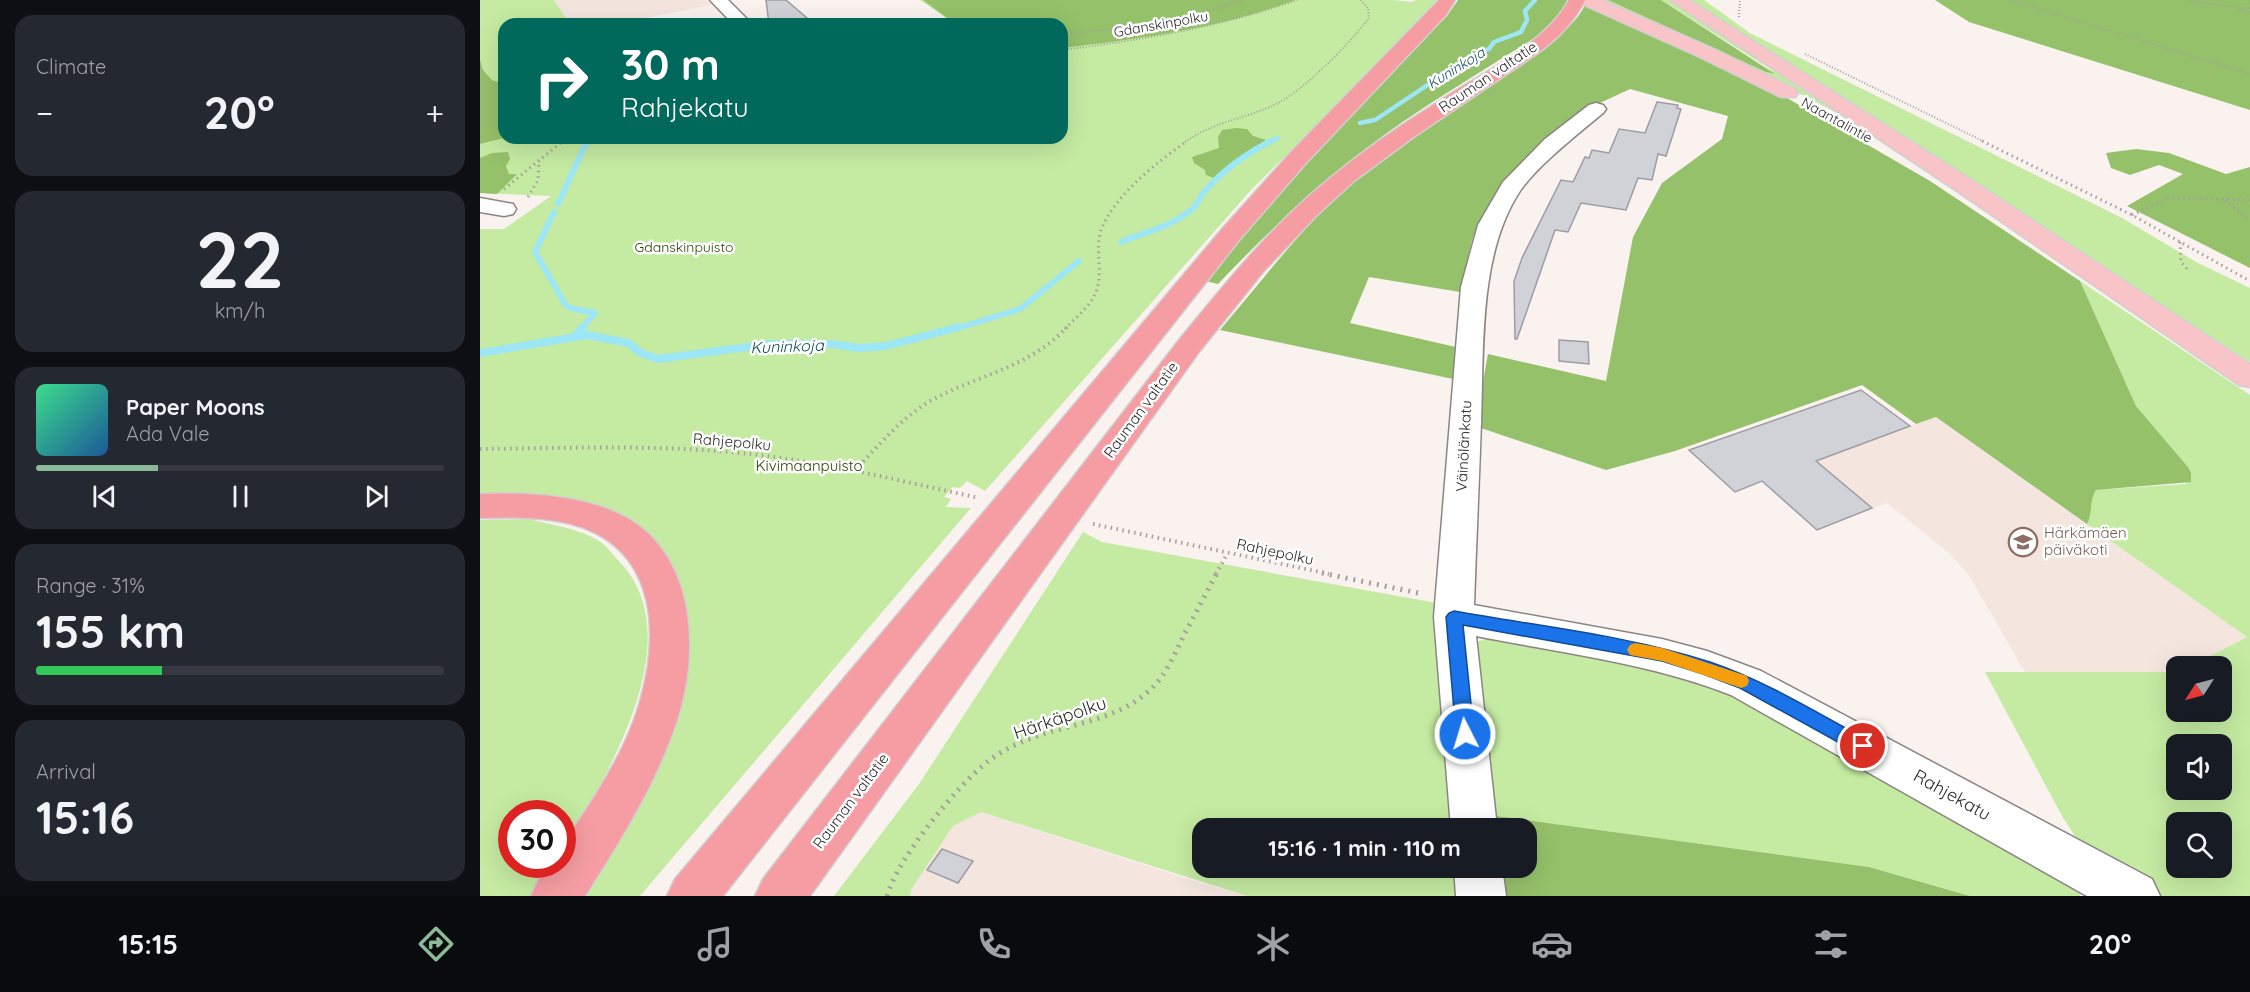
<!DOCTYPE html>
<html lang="en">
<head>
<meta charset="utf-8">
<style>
	body { margin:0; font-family:Quicksand,sans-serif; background:#242831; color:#f1f3f6; height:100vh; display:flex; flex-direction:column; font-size:22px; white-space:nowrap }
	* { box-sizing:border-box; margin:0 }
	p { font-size:20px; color:#9ea1a6 }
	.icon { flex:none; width:33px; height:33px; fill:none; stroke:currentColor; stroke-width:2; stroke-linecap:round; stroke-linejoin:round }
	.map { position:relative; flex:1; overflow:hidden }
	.details { display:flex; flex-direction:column; gap:15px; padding:15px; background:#0d0f14; width:480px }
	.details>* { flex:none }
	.guide { position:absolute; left:18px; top:18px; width:570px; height:126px; border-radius:18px; box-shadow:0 6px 24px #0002; background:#00695c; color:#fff; overflow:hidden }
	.needle { width:39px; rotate:234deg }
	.fabs { position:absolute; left:1686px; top:656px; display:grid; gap:12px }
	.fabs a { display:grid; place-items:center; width:66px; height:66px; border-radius:12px; background:#171b24; box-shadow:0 6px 24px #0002; font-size:30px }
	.speed { position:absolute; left:18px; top:800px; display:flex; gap:12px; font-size:30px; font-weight:700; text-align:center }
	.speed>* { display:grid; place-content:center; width:78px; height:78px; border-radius:50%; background:#171b24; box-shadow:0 6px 24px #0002; line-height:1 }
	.speed .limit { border:9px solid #d22; background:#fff; color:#111 }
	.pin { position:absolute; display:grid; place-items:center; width:51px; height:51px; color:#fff; margin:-26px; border:3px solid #fff; border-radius:50%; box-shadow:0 2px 6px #0007 }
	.me { position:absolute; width:66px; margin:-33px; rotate:355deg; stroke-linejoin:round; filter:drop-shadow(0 0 4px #0008) }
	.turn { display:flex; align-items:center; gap:21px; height:126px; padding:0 24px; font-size:27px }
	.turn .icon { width:78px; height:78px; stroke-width:2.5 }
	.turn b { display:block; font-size:42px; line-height:51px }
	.big { font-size:45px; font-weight:800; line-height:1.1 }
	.details .widget { flex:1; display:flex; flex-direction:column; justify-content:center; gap:9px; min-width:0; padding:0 21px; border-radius:18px; background:#242831 }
	.details .dial { align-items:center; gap:0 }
	.dial b { font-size:78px; line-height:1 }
	.song { display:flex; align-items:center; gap:18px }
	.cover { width:72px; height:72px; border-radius:9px; background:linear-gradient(135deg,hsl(150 70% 55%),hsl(210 70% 35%)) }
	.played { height:6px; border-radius:3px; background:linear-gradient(90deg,#8aba98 30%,#363941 30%) }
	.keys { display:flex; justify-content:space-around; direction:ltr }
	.heat { display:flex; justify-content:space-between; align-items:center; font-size:33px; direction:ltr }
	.charge { height:9px; border-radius:4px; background:linear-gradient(90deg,#34c759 31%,#363941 0) }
	.trip { position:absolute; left:712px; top:818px; width:345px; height:60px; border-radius:18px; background:#171b24; box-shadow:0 6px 24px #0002; font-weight:800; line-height:60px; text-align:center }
	.menu { display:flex; height:96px; justify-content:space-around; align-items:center; background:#090b0e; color:#9ea1a6 }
	.menu .icon { width:42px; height:42px }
	.menu .selected { color:#8aba98 }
	.menu b { font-size:27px; color:#f1f3f6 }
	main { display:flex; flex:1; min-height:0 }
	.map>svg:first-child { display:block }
	.built { fill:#f5e5df }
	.green { fill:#c5eba2; fill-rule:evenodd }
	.forest { fill:#95c16a }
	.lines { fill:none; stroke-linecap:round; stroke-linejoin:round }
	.stream-far2 { stroke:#9de6f6; stroke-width:4.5 }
	.stream-far1 { stroke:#9de6f6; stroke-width:6 }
	.stream { stroke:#9de6f6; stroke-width:8 }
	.building { fill:#d1d1d8; stroke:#9c9da3; stroke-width:1.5 }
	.minor-casing { stroke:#8c8583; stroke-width:3 }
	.major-casing { stroke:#d1d0d0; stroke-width:3 }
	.highway-casing { stroke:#d1d0d0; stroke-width:3 }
	.path-far3 { stroke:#a59f9d; stroke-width:2; stroke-dasharray:1 2; stroke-linecap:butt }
	.path-far2 { stroke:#a59f9d; stroke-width:3; stroke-dasharray:1.5 4; stroke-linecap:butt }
	.path-far1 { stroke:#a59f9d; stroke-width:4; stroke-dasharray:1.5 4.5; stroke-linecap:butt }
	.path { stroke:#a59f9d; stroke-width:5; stroke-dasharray:2 6; stroke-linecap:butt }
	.minor { fill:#fff; fill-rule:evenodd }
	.major { fill:#f9c4c7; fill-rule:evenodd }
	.highway { fill:#f59da2; fill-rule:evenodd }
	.route { fill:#1a73e8; stroke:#114b97; stroke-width:1.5 }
	.slow { fill:#f59e0b }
	.labels { text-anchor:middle; stroke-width:5; stroke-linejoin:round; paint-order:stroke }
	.far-street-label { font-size:14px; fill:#2e2b2a; stroke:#fff }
	.far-water-label { font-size:14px; font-style:italic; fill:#0f4d59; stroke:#fff }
	.far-park-label { font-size:14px; fill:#284301; stroke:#fff }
	.street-label { font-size:15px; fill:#2e2b2a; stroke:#fff }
	.park-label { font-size:15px; fill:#284301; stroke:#fff }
	.education-label { font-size:15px; fill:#785e54; stroke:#fff; text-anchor:start }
	.water-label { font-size:16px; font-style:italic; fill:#0f4d59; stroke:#fff }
	.near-street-label { font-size:18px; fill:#2e2b2a; stroke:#fff }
</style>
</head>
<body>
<main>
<section class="details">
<div class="widget"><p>Climate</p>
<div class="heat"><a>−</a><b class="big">20°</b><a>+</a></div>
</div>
<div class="widget dial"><b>22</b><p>km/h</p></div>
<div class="widget">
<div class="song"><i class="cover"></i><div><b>Paper Moons</b><p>Ada Vale</p></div></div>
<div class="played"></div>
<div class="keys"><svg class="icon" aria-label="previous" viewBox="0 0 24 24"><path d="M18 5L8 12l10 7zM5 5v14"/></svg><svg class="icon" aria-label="pause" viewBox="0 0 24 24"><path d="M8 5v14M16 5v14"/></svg><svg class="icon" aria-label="next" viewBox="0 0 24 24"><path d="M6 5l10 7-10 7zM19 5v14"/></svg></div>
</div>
<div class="widget"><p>Range · 31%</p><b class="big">155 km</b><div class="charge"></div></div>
<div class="widget"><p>Arrival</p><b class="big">15:16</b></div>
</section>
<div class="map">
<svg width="1770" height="896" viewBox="0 0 1770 896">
	<rect width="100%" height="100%" fill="#faf2ef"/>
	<path class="built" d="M74,0H226L232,5L134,24H90Z
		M1381,390L1430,426L1456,417L1767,637L1711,666H1696V672L1689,674L1545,672L1488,574L1469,553L1407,503L1337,530L1282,481L1255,492L1211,451Z
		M500,812L730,886L767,896H430L431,890L473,826Z"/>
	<path class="green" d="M0,0H74L90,24H24V138H582V24H475L440,0H914L932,2L936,0H957L920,42L771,190L505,491L487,481L480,488L473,487L464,497L471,499L466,507L491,508L160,896H98L207,616C200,576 190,550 155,527L0,498V229H24L71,196L0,193Z
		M1118,0H1128L1295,72L1181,0H1192L1376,123L1263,64Z
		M1209,0H1224L1270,33L1642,218L1718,263L1770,288V362Z
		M1600,281L1770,395V896H1676L1611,861L1582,816L1505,672H1696V711H1742V666H1711L1767,637L1607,524C1613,514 1609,501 1616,490L1706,484L1708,467L1656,406ZM1696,744H1742V789H1696ZM1696,822H1742V867H1696Z
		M49,519C72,525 98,528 119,541C126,545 132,554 138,560C200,623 151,728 116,793C106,813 95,833 83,852L82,813H32V864H74L53,896H0V520Z
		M603,532L622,542L962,604L976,828H723V867H979L981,896H767L501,812L473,826L431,890L430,896H354L439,784Z
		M1014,637L1228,681L1604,884L1600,896H1490L1389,867L1010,815L996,642Z"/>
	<path class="forest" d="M443,0H815C740,28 661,39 582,48V24H475Z
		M978,0H1087C1085,14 1069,25 1059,35C1014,64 968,91 924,121C857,167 794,225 738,284L726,281L823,165L967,16Z
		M1128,0H1181L1295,74L1286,72Z
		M1455,0H1770V110L1489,22Z
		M1105,5L1307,98L1450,181L1600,281L1656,406L1708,467L1711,473V482L1616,490C1609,501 1613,514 1607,524L1456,417L1436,424L1382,385L1195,451L1126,470L995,426L1008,354L1126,381L1153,237L1182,183L1242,139L1248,116L1150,89L1120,103L1023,186L992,240L980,292L889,277L870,323L976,347L973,379L740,330C786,276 830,217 884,171C930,133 983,106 1031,71C1054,54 1093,31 1105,5Z
		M0,60L3,70L12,80L22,83L18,86L24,89V138L0,144Z
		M756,128L767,129L773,136L786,140L734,178L726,175L725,170L714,163L712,157L739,148L738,137L742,130Z
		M1656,149L1689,153L1746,174L1770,167V268L1647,206L1703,174L1679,165L1650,175L1631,168L1626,153Z
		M28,152L30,159L26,166L29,174H37L17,194L0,193V158L12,153Z
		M1010,815L1389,867L1490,896H1019L1016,867H1047V828H1012Z"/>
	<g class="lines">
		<path class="stream-far2" d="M880,123L895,120L991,56L1009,49L1014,42L1041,32L1047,20L1045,11L1055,0
			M788,142L798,138"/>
		<path class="stream-far1" d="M78,204L107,141
			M74,212L55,252L85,304L90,308L115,313L101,329
			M641,242C665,232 694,226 713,208C719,202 721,194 727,189C744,169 768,153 791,141
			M475,329L540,309L599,261"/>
		<path class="stream" d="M95,336L103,327
			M0,353L107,335L148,343L161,353L178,359L289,344H352L379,348L406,346L479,327"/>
	</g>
	<path class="building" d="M286,0H306L334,24H289Z
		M1177,102L1198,105L1197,108L1201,109L1186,156L1178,154L1172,180L1158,178L1146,210L1101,203L1088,232L1075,230L1037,339H1035L1034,281L1042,258L1081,180L1093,182L1105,157L1109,158L1112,150L1129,153L1139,129L1165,133Z
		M1079,340L1108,342L1109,364L1079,361Z
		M1381,390L1430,426L1336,461L1392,508L1337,530L1282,481L1255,492L1209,450Z
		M462,849L493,861L478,883L447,870Z"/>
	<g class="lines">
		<g class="minor-casing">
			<path id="minor" d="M230,0H248L272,24H253Z
				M1116,103L1123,105L1126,109L1123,113C1098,134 1058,165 1040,191C998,255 1004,349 1001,423C999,484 996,544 994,605L1182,639L1227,651L1281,671L1672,879L1680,896H1607L1251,695C1170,663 1082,653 996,636L1017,828H971L954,617L981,287L998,225L1023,182L1065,139L1109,105Z
				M0,198L33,204L36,209L33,214L24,216L0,212Z
				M974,867H1022L1026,896H976Z"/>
		</g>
		<g class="major-casing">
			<path id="major" d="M1100,0H1122L1236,50L1315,89L1318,93L1315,97H1301L1222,58L1102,4Z
				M1190,0H1209L1490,179L1770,364V387L1759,385L1474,189Z"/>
		</g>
		<g class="highway-casing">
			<path id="highway" d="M959,0H975L966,15L827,162L760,239L243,896H187L195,879L742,229L811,152Z
				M1089,0H1105C1093,24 1076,40 1055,55L935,136L874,181L836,216L783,272L719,352L330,896H275L283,879L699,340C748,280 797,219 859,171C892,144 928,121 964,98C1004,72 1066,43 1089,0Z
				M0,494C47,492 114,495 155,523C217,566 218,658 196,723C175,785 140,841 105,896H51L59,879L69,864H82C82,858 81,851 82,846C85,837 95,827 100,819C114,798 128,775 140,752C173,688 195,575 117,534C83,516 37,517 0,518Z"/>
		</g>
		<path class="path-far3" d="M1530,0L1770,74
			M1709,0L1757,8L1770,13
			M1760,8H1770
			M1259,17L1260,0
			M582,34C644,29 704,19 764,0
			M582,50C662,40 741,27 817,0
			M1325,54L1505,142
			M80,142L89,138
			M705,142C733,122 764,119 794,105C823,92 869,44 889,18L888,8L881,0"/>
		<path class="path-far2" d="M1502,141L1652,215L1770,281
			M24,189L83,141
			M48,197L58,180L59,161
			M1745,200L1770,220
			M1652,215L1689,198L1770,200
			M1700,242L1701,262L1708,270
			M585,329C597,316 615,303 618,285C622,267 615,248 621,230C636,193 677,163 707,141"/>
		<path class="path-far1" d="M0,449C93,448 186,444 279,455C353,464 426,482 499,498
			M375,470C399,446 423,415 454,399C500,374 549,368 587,327
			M613,524L849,574
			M736,574L747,554"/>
		<path class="path" d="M842,573L943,594
			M407,896C417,859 477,786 507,762C521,751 536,744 552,738C592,723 635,721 669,691C686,676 695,653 705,633C716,613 726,593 737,573"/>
		<use href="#minor" class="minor"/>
		<use href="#major" class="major"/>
		<use href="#highway" class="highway"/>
	</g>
	<path class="route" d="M974,611C1057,626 1151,636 1230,662C1286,681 1337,713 1389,741L1392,746L1389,752L1383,754L1376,752L1260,688L1223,674L1182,661L983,625L994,734L992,740L985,742L979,740L976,734L966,617L969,613Z"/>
	<path class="slow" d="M1155,643L1182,648L1267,676L1269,681L1267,686L1261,688L1182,661L1150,655L1147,650L1150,645Z"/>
	<defs>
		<g id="school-ring" transform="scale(1.5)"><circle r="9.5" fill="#fff" stroke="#8d6e63" stroke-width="1.5"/><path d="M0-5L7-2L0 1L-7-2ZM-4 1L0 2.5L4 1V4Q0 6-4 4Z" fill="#8d6e63"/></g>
	</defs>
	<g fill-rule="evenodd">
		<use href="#school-ring" x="1543" y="542"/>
	</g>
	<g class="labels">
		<g class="far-street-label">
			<text transform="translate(681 24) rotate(-10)" y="5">Gdanskinpolku</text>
			<text transform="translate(1357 120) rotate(29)" y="5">Naantalintie</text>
		</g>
		<g class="far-water-label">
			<text transform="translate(976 68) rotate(-32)" y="5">Kuninkoja</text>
		</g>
		<g class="far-park-label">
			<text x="204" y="252">Gdanskinpuisto</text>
		</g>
		<g class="street-label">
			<text transform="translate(1008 77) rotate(-34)" y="5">Rauman valtatie</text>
			<text transform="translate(661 410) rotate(-54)" y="5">Rauman valtatie</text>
			<text transform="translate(252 442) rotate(5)" y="5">Rahjepolku</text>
			<text transform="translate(984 446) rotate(-87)" y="5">Väinölänkatu</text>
			<text transform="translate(795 552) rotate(12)" y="5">Rahjepolku</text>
			<text transform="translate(371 801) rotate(-53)" y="5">Rauman valtatie</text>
		</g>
		<g class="park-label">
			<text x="329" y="471">Kivimaanpuisto</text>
		</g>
		<g class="education-label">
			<text x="1564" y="538">Härkämäen<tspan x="1564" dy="17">päiväkoti</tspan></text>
		</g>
		<g class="water-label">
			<text transform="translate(307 346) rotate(-2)" y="6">Kuninkoja</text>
		</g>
		<g class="near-street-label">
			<text transform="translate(580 718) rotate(-19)" y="6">Härkäpolku</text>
			<text transform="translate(1472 795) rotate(29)" y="6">Rahjekatu</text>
		</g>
	</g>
</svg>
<div class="fabs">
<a><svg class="needle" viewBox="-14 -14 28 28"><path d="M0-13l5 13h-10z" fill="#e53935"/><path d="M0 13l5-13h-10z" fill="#9ea1a6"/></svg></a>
<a><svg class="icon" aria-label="sound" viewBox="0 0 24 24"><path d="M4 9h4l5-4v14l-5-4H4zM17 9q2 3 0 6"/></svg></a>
<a><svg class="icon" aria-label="search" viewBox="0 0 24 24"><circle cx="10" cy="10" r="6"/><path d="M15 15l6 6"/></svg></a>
</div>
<div class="speed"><div class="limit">30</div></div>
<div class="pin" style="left:1383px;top:746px;background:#d93025"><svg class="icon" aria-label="arrive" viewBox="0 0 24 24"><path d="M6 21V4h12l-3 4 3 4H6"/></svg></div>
<svg class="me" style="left:985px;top:734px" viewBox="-20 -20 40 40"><circle r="17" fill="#1a73e8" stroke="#fff" stroke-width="3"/><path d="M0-11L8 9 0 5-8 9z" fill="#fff"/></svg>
<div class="trip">15:16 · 1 min · 110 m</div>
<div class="guide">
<div class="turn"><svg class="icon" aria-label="right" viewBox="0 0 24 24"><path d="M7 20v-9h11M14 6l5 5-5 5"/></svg><div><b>30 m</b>Rahjekatu</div></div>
</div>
</div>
</main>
<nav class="menu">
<b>15:15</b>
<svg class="icon selected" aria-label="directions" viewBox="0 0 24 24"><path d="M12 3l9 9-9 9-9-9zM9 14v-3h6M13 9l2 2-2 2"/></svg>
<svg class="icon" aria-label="music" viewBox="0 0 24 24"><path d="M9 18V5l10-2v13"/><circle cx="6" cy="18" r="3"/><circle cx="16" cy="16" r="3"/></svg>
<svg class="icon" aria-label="phone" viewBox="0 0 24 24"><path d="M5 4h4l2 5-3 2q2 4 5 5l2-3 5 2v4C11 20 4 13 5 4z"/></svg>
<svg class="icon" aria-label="climate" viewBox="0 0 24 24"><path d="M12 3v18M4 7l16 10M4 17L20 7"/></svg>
<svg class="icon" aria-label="car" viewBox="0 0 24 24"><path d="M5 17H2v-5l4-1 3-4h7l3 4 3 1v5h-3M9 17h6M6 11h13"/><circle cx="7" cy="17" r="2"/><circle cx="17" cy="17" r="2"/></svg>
<svg class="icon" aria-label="filters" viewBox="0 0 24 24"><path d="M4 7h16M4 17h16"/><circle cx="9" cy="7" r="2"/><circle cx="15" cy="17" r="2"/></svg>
<b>20°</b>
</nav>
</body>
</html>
